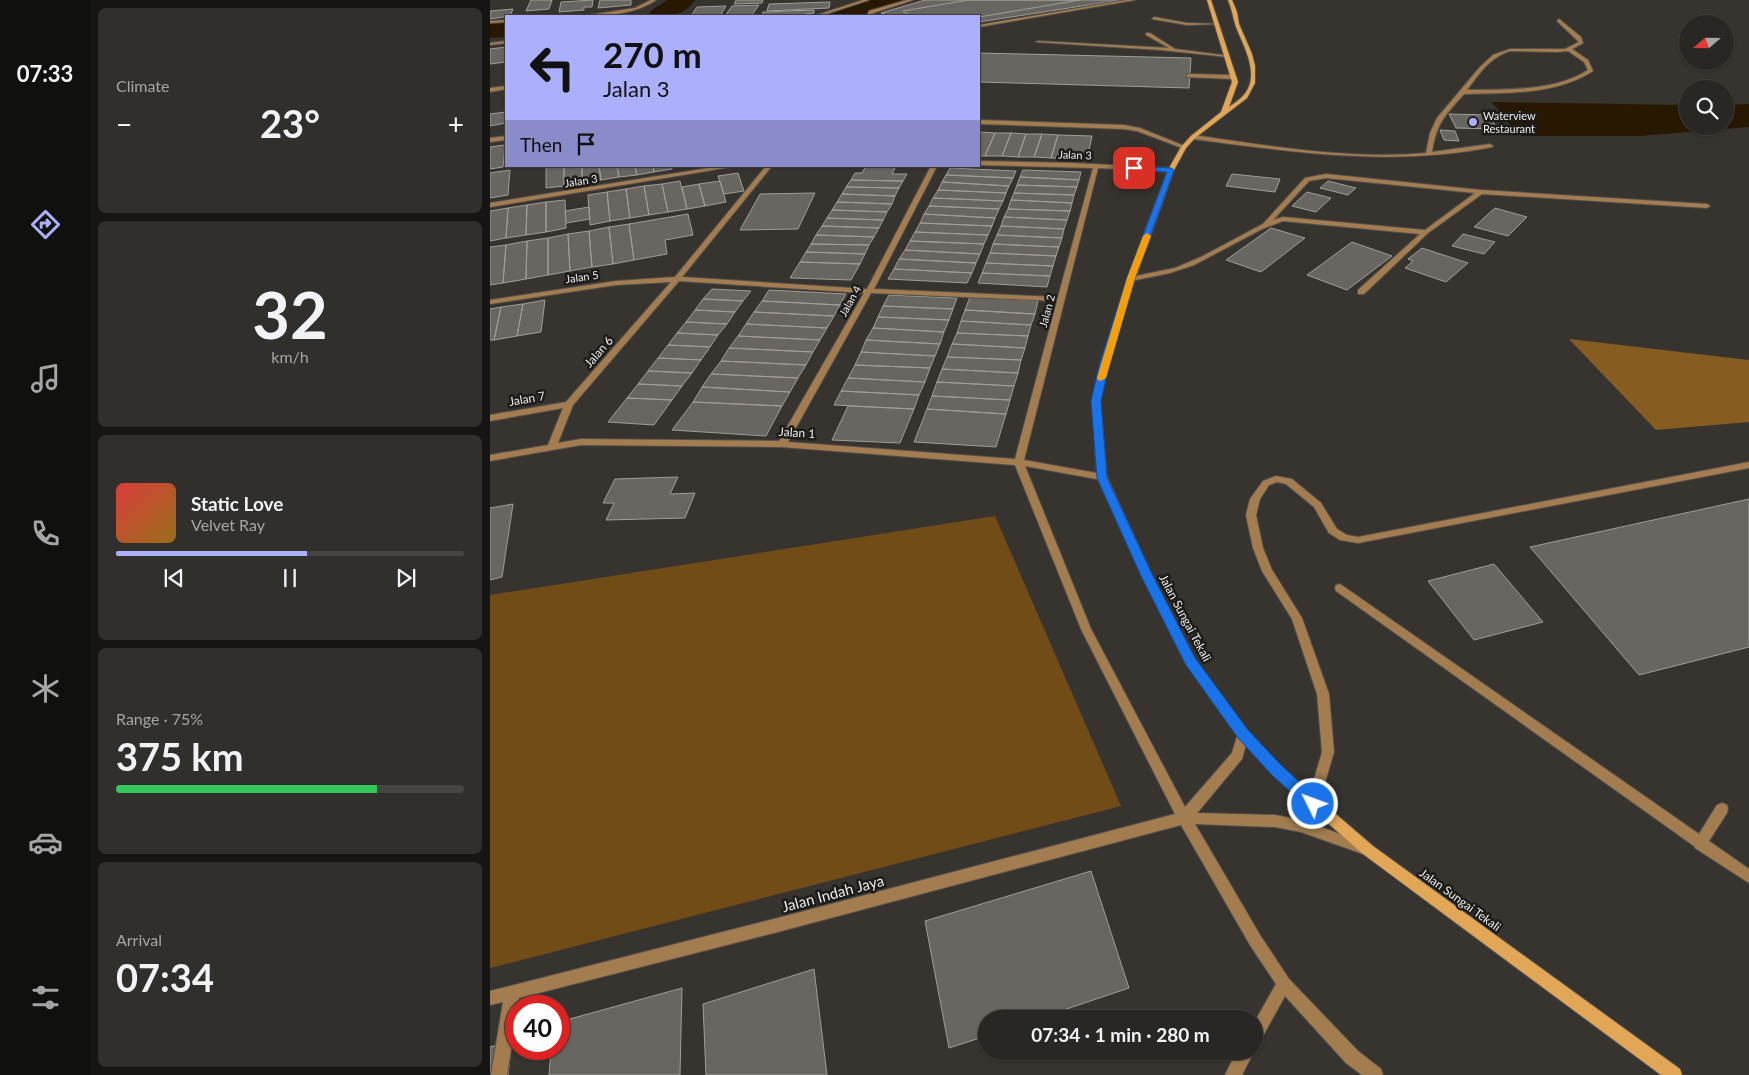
<!DOCTYPE html>
<html lang="en">
<head>
<meta charset="utf-8">
<style>
	body { margin:0; font-family:Lato,sans-serif; background:#312f2c; color:#f1f3f6; height:100vh; display:flex; flex-direction:column; font-size:19px; white-space:nowrap }
	* { box-sizing:border-box; margin:0 }
	p { font-size:16px; color:#a5a5a6 }
	.icon { flex:none; width:28px; height:28px; fill:none; stroke:currentColor; stroke-width:2; stroke-linecap:round; stroke-linejoin:round }
	.map { position:relative; flex:1; overflow:hidden }
	.side { display:flex; flex-direction:column; gap:8px; padding:8px; background:#171514; width:400px }
	.side>* { flex:none }
	.guide { position:absolute; left:15px; top:15px; width:475px; height:152px; border-radius:0px; box-shadow:0 1px 4px #0004,0 0 0 1px #454441; background:#acaffb; color:#111; overflow:hidden }
	.needle { width:32px; rotate:250deg }
	.controls { position:absolute; left:1189px; top:15px; display:grid; gap:10px }
	.controls a { display:grid; place-items:center; width:55px; height:55px; border-radius:50%; background:#292724; box-shadow:0 1px 4px #0004,0 0 0 1px #454441; font-size:25px }
	.speed { position:absolute; left:15px; top:995px; display:flex; gap:10px; font-size:25px; font-weight:700; text-align:center }
	.speed>* { display:grid; place-content:center; width:65px; height:65px; border-radius:50%; background:#292724; box-shadow:0 1px 4px #0004,0 0 0 1px #454441; line-height:1 }
	.speed .limit { border:8px solid #d22; background:#fff; color:#111 }
	.pin { position:absolute; display:grid; place-items:center; width:42px; height:42px; color:#fff; margin:-21px; border-radius:10px; box-shadow:0 2px 8px #0006 }
	.me { position:absolute; width:55px; margin:-28px; rotate:312deg; stroke-linejoin:round; filter:drop-shadow(0 0 4px #0008) }
	.turn { display:flex; align-items:center; gap:18px; height:105px; padding:0 15px; font-size:22px }
	.turn .icon { width:65px; height:65px; stroke-width:2.5 }
	.turn b { display:block; font-size:35px; line-height:42px }
	.then { display:flex; align-items:center; height:48px; padding:0 15px; background:#0003; gap:10px; font-size:19px }
	.big { font-size:38px; font-weight:700; line-height:1.1 }
	.side .tile { flex:1; display:flex; flex-direction:column; justify-content:center; gap:8px; min-width:0; padding:0 18px; border-radius:8px; background:#312f2c }
	.side .dial { align-items:center; gap:0 }
	.dial b { font-size:65px; line-height:1 }
	.song { display:flex; align-items:center; gap:15px }
	.cover { width:60px; height:60px; border-radius:8px; background:linear-gradient(135deg,hsl(0 70% 55%),hsl(40 70% 35%)) }
	.played { height:5px; border-radius:2px; background:linear-gradient(90deg,#acaffb 55%,#454441 55%) }
	.keys { display:flex; justify-content:space-around; direction:ltr }
	.heat { display:flex; justify-content:space-between; align-items:center; font-size:28px; direction:ltr }
	.charge { height:8px; border-radius:4px; background:linear-gradient(90deg,#34c759 75%,#454441 0) }
	.trip { position:absolute; left:488px; top:1010px; width:285px; height:50px; border-radius:25px; background:#292724; box-shadow:0 1px 4px #0004,0 0 0 1px #454441; font-weight:700; line-height:50px; text-align:center }
	main { display:flex; flex:1; min-height:0 }
	.tab-bar { display:flex; flex-direction:column; width:90px; justify-content:space-around; align-items:center; background:#10100e; color:#a5a5a6 }
	.tab-bar .icon { width:35px; height:35px }
	.tab-bar .current { color:#acaffb }
	.tab-bar b { font-size:22px; color:#f1f3f6 }
	.map>svg:first-child { display:block }
	.green { fill:#724c17 }
	.forest { fill:#865c21 }
	.water { fill:#291801 }
	.lines { fill:none; stroke-linecap:round; stroke-linejoin:round }
	.river { fill:#291801; fill-rule:evenodd }
	.building { fill:#696561; stroke:#a19d99 }
	.lane-casing { stroke:#54514d; stroke-width:2 }
	.street-casing { stroke:#54514d; stroke-width:2 }
	.secondary-casing { stroke:#54514d; stroke-width:2 }
	.lane { fill:#a37d4f; fill-rule:evenodd }
	.street { fill:#a37d4f; fill-rule:evenodd }
	.secondary { fill:#e2a657; fill-rule:evenodd }
	.route { fill:#1a73e8; stroke:#114b97 }
	.slow { fill:#f59e0b }
	.poi-dot { fill:#acaffb; stroke:#1d1c1a; stroke-width:2 }
	.labels { text-anchor:middle; stroke-width:5; stroke-linejoin:round; paint-order:stroke }
	.far-poi-label { font-size:11px; fill:#edebe8; stroke:#1d1c1a; text-anchor:start }
	.far-street-label { font-size:11px; fill:#edebe8; stroke:#1d1c1a }
	.street-label { font-size:12px; fill:#edebe8; stroke:#1d1c1a }
	.near-street-label { font-size:15px; fill:#edebe8; stroke:#1d1c1a }
</style>
</head>
<body>
<main>
<nav class="tab-bar">
<b>07:33</b>
<svg class="icon current" aria-label="directions" viewBox="0 0 24 24"><path d="M12 3l9 9-9 9-9-9zM9 14v-3h6M13 9l2 2-2 2"/></svg>
<svg class="icon" aria-label="music" viewBox="0 0 24 24"><path d="M9 18V5l10-2v13"/><circle cx="6" cy="18" r="3"/><circle cx="16" cy="16" r="3"/></svg>
<svg class="icon" aria-label="phone" viewBox="0 0 24 24"><path d="M5 4h4l2 5-3 2q2 4 5 5l2-3 5 2v4C11 20 4 13 5 4z"/></svg>
<svg class="icon" aria-label="climate" viewBox="0 0 24 24"><path d="M12 3v18M4 7l16 10M4 17L20 7"/></svg>
<svg class="icon" aria-label="car" viewBox="0 0 24 24"><path d="M5 17H2v-5l4-1 3-4h7l3 4 3 1v5h-3M9 17h6M6 11h13"/><circle cx="7" cy="17" r="2"/><circle cx="17" cy="17" r="2"/></svg>
<svg class="icon" aria-label="filters" viewBox="0 0 24 24"><path d="M4 7h16M4 17h16"/><circle cx="9" cy="7" r="2"/><circle cx="15" cy="17" r="2"/></svg>
</nav>
<section class="side">
<div class="tile"><p>Climate</p>
<div class="heat"><a>−</a><b class="big">23°</b><a>+</a></div>
</div>
<div class="tile dial"><b>32</b><p>km/h</p></div>
<div class="tile">
<div class="song"><i class="cover"></i><div><b>Static Love</b><p>Velvet Ray</p></div></div>
<div class="played"></div>
<div class="keys"><svg class="icon" aria-label="previous" viewBox="0 0 24 24"><path d="M18 5L8 12l10 7zM5 5v14"/></svg><svg class="icon" aria-label="pause" viewBox="0 0 24 24"><path d="M8 5v14M16 5v14"/></svg><svg class="icon" aria-label="next" viewBox="0 0 24 24"><path d="M6 5l10 7-10 7zM19 5v14"/></svg></div>
</div>
<div class="tile"><p>Range · 75%</p><b class="big">375 km</b><div class="charge"></div></div>
<div class="tile"><p>Arrival</p><b class="big">07:34</b></div>
</section>
<div class="map">
<svg width="1259" height="1075" viewBox="0 0 1259 1075">
	<rect width="100%" height="100%" fill="#373430"/>
	<path class="green" d="M505,516L631,806L0,968V595Z"/>
	<path class="forest" d="M1079,339L1259,360V422L1166,430Z"/>
	<path class="water" d="M1002,102L1197,105L1198,126H1235V105L1259,104V127L1151,136H1033L1026,133Z"/>
	<g class="lines">
		<path class="river" d="M177,0H205C192,18 178,16 158,16L161,11Z
			M375,0H413L409,5L371,16H334L337,11Z
			M16,21V37L0,38V22Z"/>
	</g>
	<path class="building" d="M41,0H62L59,9L36,11Z
		M103,0L102,7H94V10L69,12L71,2Z
		M110,0H141V5L108,8Z
		M246,0H273L272,3L244,4Z
		M435,0H631L489,22V16H402L391,13Z
		M479,0H590L489,17L421,16L413,11Z
		M340,2L339,8L277,11L279,4Z
		M269,5L261,16H235L242,6Z
		M236,6L230,16H201L207,7Z
		M23,9L20,16L0,19V11Z
		M324,10V13L315,14L314,16H272L273,12Z
		M16,47V62L0,64V49Z
		M489,53L701,58L699,88L489,82Z
		M16,112V123L0,126V114Z
		M959,114L999,115L1007,129L966,128Z
		M950,130L965,131L969,141L954,140Z
		M489,132L505,133L495,156H489Z
		M505,133H521L512,156H495Z
		M521,133L536,134L528,157L512,156Z
		M536,134H552L544,157H528Z
		M552,134L568,135L561,158L544,157Z
		M568,135L602,136L597,159L561,158Z
		M15,145L13,167L0,169V147Z
		M56,166H74V186L56,188Z
		M74,166H92V183L74,186Z
		M92,166H109L111,180L92,183Z
		M109,166H127L129,177L111,180Z
		M127,166H145L147,175L129,177Z
		M145,166H163L164,172L147,175Z
		M163,166H181L182,169L164,172Z
		M376,166H406L402,174H417L413,181L361,180L365,173H372Z
		M460,168L526,171L523,178L456,175Z
		M20,170L18,195L0,198V173Z
		M533,170L591,172L589,180L530,177Z
		M248,173L254,191L234,194L228,176Z
		M742,174L790,179L785,192L736,186Z
		M456,175L523,178L519,186L452,182Z
		M530,177L589,180L587,187L527,185Z
		M361,180L413,181L409,188L356,187Z
		M190,181L197,209L178,212L172,184Z
		M230,181L236,202L215,206L209,184Z
		M838,181L866,188L858,195L830,188Z
		M452,182L519,186L516,193L448,190Z
		M172,184L178,212L159,215L154,186Z
		M209,184L215,206L197,209L192,187Z
		M527,185L587,187L584,195L524,193Z
		M154,186L159,215L140,218L136,189Z
		M356,187L409,188L405,196L352,194Z
		M136,189L140,218L120,221L117,192Z
		M448,190L516,193L513,201L443,198Z
		M117,192L120,221L100,225L98,195Z
		M817,192L841,198L826,212L802,206Z
		M325,193L308,229L250,230L270,194Z
		M524,193L584,195L582,203L521,200Z
		M352,194L405,196L402,204L347,202Z
		M443,198L513,201L509,209L439,206Z
		M75,200L76,228L56,232V202Z
		M521,200L582,203L580,211L518,209Z
		M56,202V232L36,235L37,205Z
		M347,202L402,204L397,212L342,210Z
		M37,205L36,235L16,238L18,208Z
		M439,206L509,209L505,218L434,214Z
		M99,207L100,219L76,223L75,211Z
		M18,208L16,238L0,241V211Z
		M1005,208L1037,217L1018,236L984,227Z
		M518,209L580,211L577,220L514,217Z
		M342,210L397,212L393,220L337,218Z
		M198,214L203,235L175,240L177,254L144,260L139,224Z
		M434,214L505,218L502,226L430,223Z
		M514,217L577,220L574,229L511,226Z
		M337,218L393,220L389,228L332,226Z
		M430,223L502,226L498,235L425,232Z
		M139,224L144,260L123,264L119,227Z
		M332,226L389,228L384,237L326,235Z
		M511,226L574,229L572,238L507,235Z
		M119,227L123,264L102,267L99,231Z
		M781,228L815,238L771,272L736,260Z
		M99,231L102,267L80,271L78,234Z
		M425,232L498,235L494,244L420,241Z
		M78,234L80,271L58,275V238Z
		M973,234L1005,242L994,254L962,246Z
		M326,235L384,237L379,245L321,244Z
		M507,235L572,238L569,247L503,244Z
		M58,238V275L36,279L37,241Z
		M37,241L36,279L13,283L16,245Z
		M420,241L494,244L490,254L415,250Z
		M862,242L902,256L857,290L817,275Z
		M321,244L379,245L375,254L316,252Z
		M503,244L569,247L566,256L500,253Z
		M16,245L13,283L0,285V247Z
		M932,248L978,263L956,282L915,268L923,261L918,259Z
		M415,250L490,254L486,263L409,259Z
		M316,252L375,254L370,264L310,262Z
		M500,253L566,256L563,266L496,263Z
		M409,259L486,263L482,273L404,269Z
		M310,262L370,264L361,280L300,278Z
		M496,263L563,266L560,276L492,273Z
		M404,269L482,273L477,283L398,279Z
		M492,273L560,276L557,287L488,283Z
		M222,289L261,291L253,301L213,299Z
		M279,290L356,294L350,305L272,301Z
		M399,295L467,298L463,309L393,306Z
		M480,297L548,301L545,314L475,310Z
		M213,299L253,301L245,312L205,310Z
		M55,300L51,332L27,336L33,304Z
		M272,301L350,305L344,316L264,312Z
		M33,304L27,336L4,340L11,307Z
		M393,306L463,309L459,320L388,317Z
		M11,307L4,340H0V309Z
		M205,310L245,312L237,324L196,322Z
		M475,310L545,314L541,325L471,321Z
		M264,312L344,316L337,328L256,324Z
		M388,317L459,320L454,332L383,328Z
		M471,321L541,325L538,336L467,333Z
		M196,322L237,324L228,335L187,333Z
		M256,324L337,328L330,340L248,336Z
		M383,328L454,332L450,344L376,340Z
		M187,333L228,335L220,347L178,345Z
		M467,333L538,336L535,348L462,344Z
		M248,336L330,340L323,352L239,348Z
		M376,340L450,344L445,356L371,352Z
		M462,344L535,348L531,360L457,357Z
		M178,345L220,347L211,360L168,358Z
		M239,348L323,352L316,365L231,361Z
		M371,352L445,356L440,368L365,365Z
		M457,357L531,360L528,373L452,369Z
		M168,358L211,360L202,373L158,371Z
		M231,361L316,365L308,378L221,374Z
		M365,365L440,368L435,382L358,378Z
		M452,369L528,373L524,386L447,382Z
		M158,371L202,373L192,386L148,384Z
		M221,374L308,378L300,392L212,387Z
		M358,378L435,382L429,395L351,391Z
		M447,382L524,386L520,400L442,396Z
		M148,384L192,386L182,400L137,398Z
		M212,387L300,392L292,406L203,402Z
		M351,391L429,395L424,409L344,405Z
		M442,396L520,400L516,414L437,409Z
		M137,398L182,400L164,425L118,422Z
		M203,402L292,406L276,436L182,430Z
		M358,406L424,409L410,443L342,440Z
		M437,409L516,414L506,447L424,442Z
		M188,477L180,494L205,493L195,518L116,520L124,503H113L125,479Z
		M1259,499V647L1149,675L1040,547Z
		M23,504L12,577L0,580V508Z
		M1004,564L1053,622L984,640L938,581Z
		M601,871L639,988L547,1019H496V1036L459,1048L435,921Z
		M324,969L337,1075H216L213,1004Z
		M192,988L190,1075H59L61,1049H69V1022Z
		M22,1041L18,1075H0V1047Z"/>
	<g class="lines">
		<g class="lane-casing">
			<path id="lane" d="M417,0H423L383,13L381,16H377L379,11Z
				M636,0H645L489,27V25Z
				M664,17L697,23L729,24L697,25L662,19Z
				M1069,19L1091,37L1093,43L1082,49L1098,60L1103,71C1066,95 1016,93 974,94C955,116 947,121 942,152L1000,144L1003,146L1002,147C902,167 803,152 703,139L700,137L703,135C780,146 859,160 936,153L940,133L947,118L990,67L1003,55L1020,49H1075L1089,42L1067,21ZM1020,51L1067,52L1078,51L1094,62L1098,70C1064,92 1016,89 977,90C989,74 1000,57 1020,51Z
				M656,33H660L685,49L740,56L738,57L671,50L546,42L548,41L679,48L656,35Z
				M698,74L743,75L746,77L743,79L696,77Z
				M489,120L634,125L650,128L697,147L692,148L647,131L634,129L489,124Z
				M1259,462V468L868,543L850,540L839,533L824,507L796,484L787,482L779,485L770,499L766,515L773,548L782,570L812,618L839,694L844,752L829,803L828,807L823,809L818,807L817,803L832,752L827,694L802,619L772,571L763,548L756,515L760,499L773,481L786,476L802,479L831,503L847,529L857,535L868,537Z
				M850,584L1209,834L1227,805L1232,803L1237,805L1238,809L1237,813L1219,841L1259,869V883L1205,848L1204,846L846,591L845,588L846,585Z"/>
		</g>
		<g class="street-casing">
			<path id="street" d="M161,0H166C148,13 115,17 93,16L145,8Z
				M373,0H379L330,16H324Z
				M16,20V22L0,23V21Z
				M16,41V43L0,45V43Z
				M16,86V89L0,92V88Z
				M16,136V140L0,142V138Z
				M489,161L582,163L681,168L684,170L681,172L608,168L534,460L612,474L617,477L612,480L535,466L601,629L695,807L742,753L749,730L753,729L757,730L759,734L752,759L707,813L785,815L811,820L878,844L880,848L878,852L873,854L811,832L785,827L705,824L770,935L799,979L868,1051L891,1069L893,1075H872L856,1063L795,996L769,1043L764,1046V1023L786,984L760,945L691,825L284,933L29,998L17,1075H1L13,1002L0,1005V991L284,919L685,814L591,629L525,465L292,447L91,445L0,461V455L58,445L73,408L0,421V415L76,402L181,282L126,285L0,304V300L126,281L185,277L276,166H282L192,277L377,289L441,166H447L384,289L568,297L603,168L489,165ZM189,281L374,293L289,441L91,439L68,443L83,405ZM381,293L567,301L525,459L298,442Z
				M231,166H247L0,207V203Z
				M836,174L991,190L1217,204L1220,206L1217,208L992,194L938,233L874,294H868V290L930,234L793,221L772,229L704,265L680,273L641,281L637,279L641,277L685,268L711,257L773,224L815,178ZM836,178L985,193L935,230L793,217L783,220L819,181Z
				M747,1051H764L752,1075H735Z"/>
		</g>
		<g class="secondary-casing">
			<path id="secondary" d="M717,0H721L748,82L739,107C743,104 748,101 752,97C772,77 754,47 746,27C743,18 742,9 738,0H742L747,12L749,24L762,54L765,66V83L757,98L705,138L696,148L684,170L645,279L618,366L610,401L617,477L662,576L704,658L757,730L790,766L883,846L1190,1069L1192,1075H1171L873,854L782,774L749,738L696,664L652,576L607,477L602,401L610,366L637,279L678,170L691,147L701,136L731,112L742,82Z"/>
		</g>
		<use href="#lane" class="lane"/>
		<use href="#street" class="street"/>
		<use href="#secondary" class="secondary"/>
	</g>
	<path class="route" d="M644,166L681,168L684,170L645,278L619,366L611,401L617,478L663,576L705,658L758,730L791,765L828,799L830,804L828,808L823,810L818,808L781,774L748,738L696,665L651,576L607,478L601,401L609,366L637,278L677,172L641,170L640,168Z"/>
	<path class="slow" d="M657,233L661,236L645,278L616,378L611,381L608,380L607,378L637,278L653,236Z"/>
	<circle class="poi-dot" cx="983" cy="122" r="5"/>
	<g class="labels">
		<g class="far-poi-label">
			<text x="993" y="120">Waterview<tspan x="993" dy="13">Restaurant</tspan></text>
		</g>
		<g class="far-street-label">
			<text transform="translate(585 155) rotate(2)" y="4">Jalan 3</text>
			<text transform="translate(91 181) rotate(-9)" y="4">Jalan 3</text>
			<text transform="translate(92 277) rotate(-8)" y="4">Jalan 5</text>
			<text transform="translate(360 301) rotate(-61)" y="4">Jalan 4</text>
			<text transform="translate(557 311) rotate(-75)" y="4">Jalan 2</text>
		</g>
		<g class="street-label">
			<text transform="translate(109 352) rotate(-49)" y="4">Jalan 6</text>
			<text transform="translate(37 399) rotate(-10)" y="4">Jalan 7</text>
			<text transform="translate(307 433) rotate(4)" y="4">Jalan 1</text>
			<text transform="translate(695 618) rotate(62)" y="4">Jalan Sungai Tekali</text>
			<text transform="translate(970 900) rotate(36)" y="4">Jalan Sungai Tekali</text>
		</g>
		<g class="near-street-label">
			<text transform="translate(343 894) rotate(-15)" y="5">Jalan Indah Jaya</text>
		</g>
	</g>
</svg>
<div class="controls">
<a><svg class="needle" viewBox="-14 -14 28 28"><path d="M0-13l5 13h-10z" fill="#e53935"/><path d="M0 13l5-13h-10z" fill="#a5a5a6"/></svg></a>
<a><svg class="icon" aria-label="search" viewBox="0 0 24 24"><circle cx="10" cy="10" r="6"/><path d="M15 15l6 6"/></svg></a>
</div>
<div class="speed"><div class="limit">40</div></div>
<div class="pin" style="left:644px;top:168px;background:#d93025"><svg class="icon" aria-label="arrive" viewBox="0 0 24 24"><path d="M6 21V4h12l-3 4 3 4H6"/></svg></div>
<svg class="me" style="left:823px;top:804px" viewBox="-20 -20 40 40"><circle r="17" fill="#1a73e8" stroke="#fff" stroke-width="3"/><path d="M0-11L8 9 0 5-8 9z" fill="#fff"/></svg>
<div class="trip">07:34 · 1 min · 280 m</div>
<div class="guide">
<div class="turn"><svg class="icon" aria-label="left" viewBox="0 0 24 24"><path d="M17 20v-9H6M10 6l-5 5 5 5"/></svg><div><b>270 m</b>Jalan 3</div></div>
<div class="then">Then<svg class="icon" aria-label="arrive" viewBox="0 0 24 24"><path d="M6 21V4h12l-3 4 3 4H6"/></svg></div>
</div>
</div>
</main>
</body>
</html>
